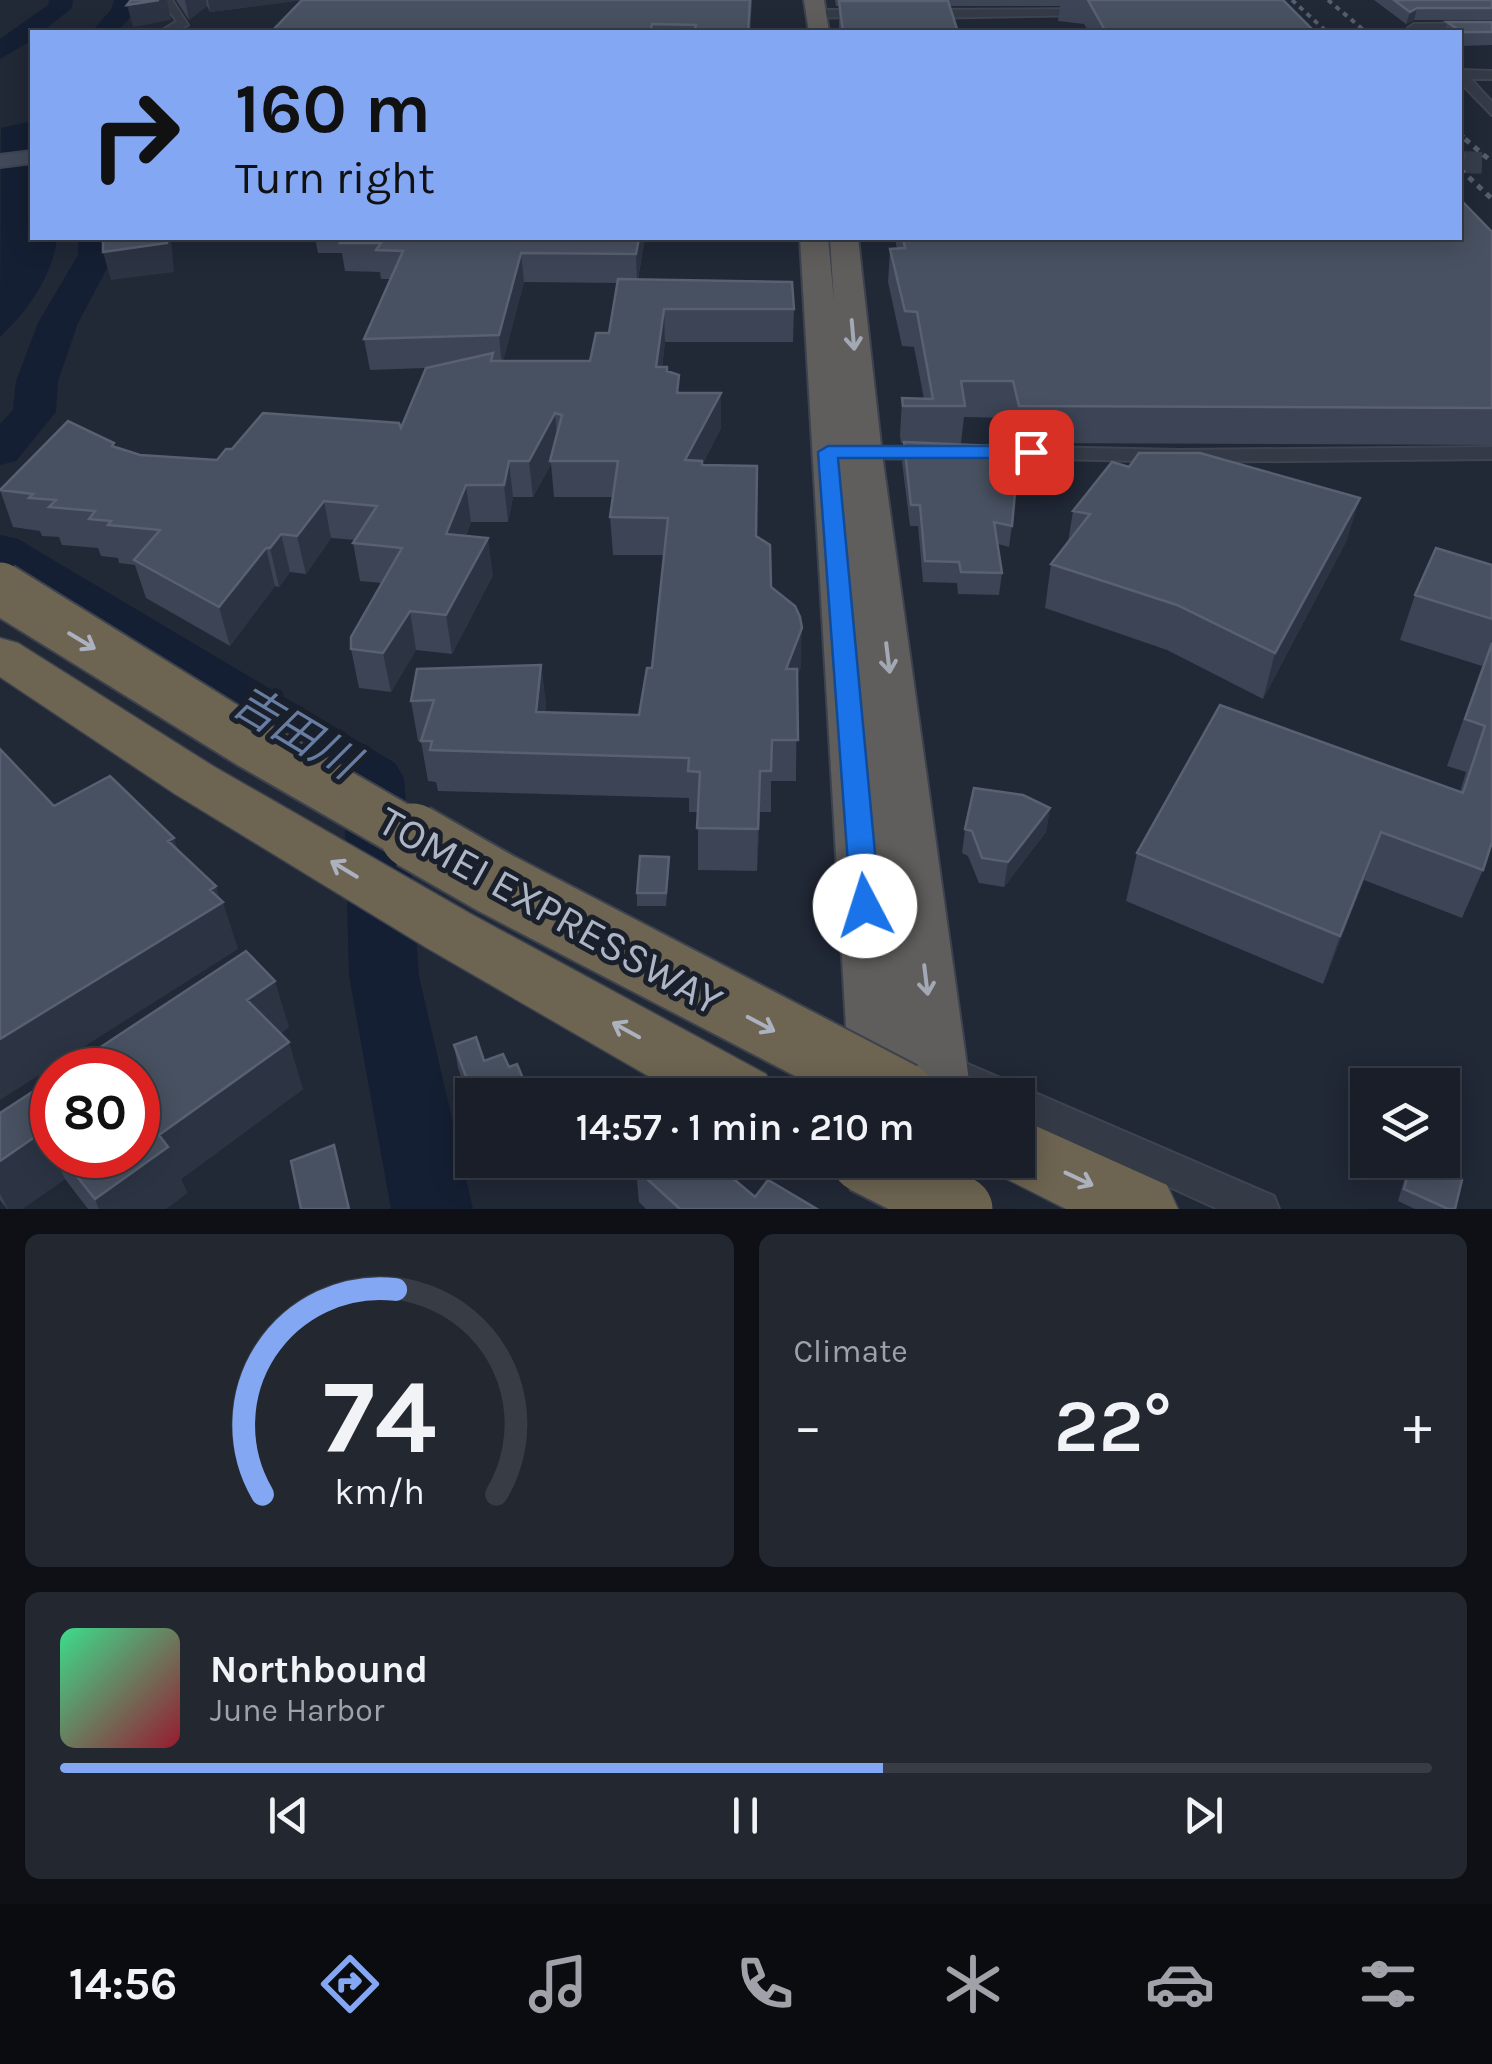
<!DOCTYPE html>
<html lang="en">
<head>
<meta charset="utf-8">
<style>
	body { margin:0; font-family:Karla,"Noto Sans JP",sans-serif; background:#222730; color:#f1f3f6; height:100vh; display:flex; flex-direction:column; font-size:38px; white-space:nowrap }
	* { box-sizing:border-box; margin:0 }
	p { font-size:32px; color:#9fa2a8 }
	.icon { flex:none; width:55px; height:55px; fill:none; stroke:currentColor; stroke-width:2; stroke-linecap:round; stroke-linejoin:round }
	.map { position:relative; height:1209px; overflow:hidden }
	.sheet { display:flex; flex-direction:column; gap:25px; padding:25px; background:#0e1016; flex:1 }
	.sheet>* { flex:none }
	.guide { position:absolute; left:30px; top:30px; width:1432px; height:210px; border-radius:0px; box-shadow:0 5px 25px #0003,0 0 0 2px #373c45; background:#84a7f3; color:#111; overflow:hidden }
	.controls { position:absolute; left:1350px; top:1068px; display:grid; gap:20px }
	.controls a { display:grid; place-items:center; width:110px; height:110px; border-radius:0px; background:#191e28; box-shadow:0 5px 25px #0003,0 0 0 2px #373c45; font-size:50px }
	.speed { position:absolute; left:30px; top:1048px; display:flex; gap:20px; font-size:50px; font-weight:700; text-align:center }
	.speed>* { display:grid; place-content:center; width:130px; height:130px; border-radius:50%; background:#191e28; box-shadow:0 5px 25px #0003,0 0 0 2px #373c45; line-height:1 }
	.speed .limit { border:15px solid #d22; background:#fff; color:#111 }
	.pin { position:absolute; display:grid; place-items:center; width:85px; height:85px; color:#fff; margin:-42px; border-radius:20px; box-shadow:0 5px 15px #0006 }
	.me { position:absolute; width:110px; margin:-55px; rotate:355deg; stroke-linejoin:round; filter:drop-shadow(0 0 8px #0008) }
	.turn { display:flex; align-items:center; gap:35px; height:210px; padding:0 40px; font-size:45px }
	.turn .icon { width:130px; height:130px; stroke-width:2.5 }
	.turn b { display:block; font-size:70px; line-height:85px }
	.big { font-size:75px; font-weight:600; line-height:1.1 }
	.sheet .tile { flex:1; display:flex; flex-direction:column; justify-content:center; gap:15px; min-width:0; padding:0 35px; border-radius:15px; background:#222730 }
	.sheet .dial { align-items:center; gap:0 }
	.dial svg { height:260px; overflow:visible; fill:none; stroke:#373c45; stroke-width:7; stroke-linecap:round; text-anchor:middle }
	.dial text { fill:#f1f3f6; stroke:none }
	.song { display:flex; align-items:center; gap:30px }
	.cover { width:120px; height:120px; border-radius:15px; background:linear-gradient(135deg,hsl(150 70% 55%),hsl(350 70% 35%)) }
	.played { height:10px; border-radius:5px; background:linear-gradient(90deg,#84a7f3 60%,#373c45 60%) }
	.keys { display:flex; justify-content:space-around; direction:ltr }
	.heat { display:flex; justify-content:space-between; align-items:center; font-size:55px; direction:ltr }
	.sheet .tiles { flex:1; display:grid; gap:25px; grid-template-columns:1fr 1fr }
	.tile:last-child { grid-column:span 2 }
	.trip { position:absolute; left:455px; top:1078px; width:580px; height:100px; border-radius:0px; background:#191e28; box-shadow:0 5px 25px #0003,0 0 0 2px #373c45; font-weight:600; line-height:100px; text-align:center }
	.tab-bar { display:flex; height:160px; justify-content:space-around; align-items:center; background:#0a0c10; color:#9fa2a8 }
	.tab-bar .icon { width:70px; height:70px }
	.tab-bar .selected { color:#84a7f3 }
	.tab-bar b { font-size:45px; color:#f1f3f6 }
	.map>svg:first-child { display:block }
	.water { fill:#151f33 }
	.lines { fill:none; stroke-linecap:round; stroke-linejoin:round }
	.river { fill:#151f33; fill-rule:evenodd }
	.secondary-tunnel { stroke:#363d4b; stroke-width:22; stroke-dasharray:22 11; stroke-linecap:butt }
	.minor-casing { stroke:#3e4450; stroke-width:4 }
	.secondary-casing { stroke:#3e4450; stroke-width:4 }
	.trunk-casing { stroke:#3c424e; stroke-width:4 }
	.motorway-casing { stroke:#3c424e; stroke-width:3 }
	.minor { fill:#343b47; fill-rule:evenodd }
	.secondary { fill:#42495a; fill-rule:evenodd }
	.trunk { fill:#605e5c; fill-rule:evenodd }
	.motorway { fill:#6d6451; fill-rule:evenodd }
	.rail-far1 { stroke:#565e6e; stroke-width:4; stroke-dasharray:5 5; stroke-linecap:butt }
	.rail { stroke:#565e6e; stroke-width:5; stroke-dasharray:6 6; stroke-linecap:butt }
	.motorway-bridge-far1-casing { stroke:#3c424e; stroke-width:55; stroke-linecap:butt }
	.motorway-bridge-casing { stroke:#3c424e; stroke-width:69; stroke-linecap:butt }
	.motorway-bridge-far1 { stroke:#6d6451; stroke-width:51 }
	.motorway-bridge { stroke:#6d6451; stroke-width:65 }
	.wall { fill:#3c4455; fill-rule:evenodd }
	.shaded-wall { fill:#2c3444 }
	.building { fill:#485161; stroke:#586071; stroke-width:2.5 }
	.oneway { stroke:#a2a8b4 }
	.oneway2 { stroke:#abb1be }
	.route { fill:#1a73e8; stroke:#114b97; stroke-width:2.5 }
	.labels { text-anchor:middle; stroke-width:10; stroke-linejoin:round; paint-order:stroke }
	.near-street-label { font-size:42px; fill:#aeb5c4; stroke:#1a202b }
	.near-water-label { font-size:45px; font-style:italic; fill:#687da2; stroke:#1a202b }
</style>
</head>
<body>
<div class="map">
<svg width="1492" height="1209" viewBox="0 0 1492 1209">
	<rect width="100%" height="100%" fill="#212836"/>
	<path class="water" d="M32,121V238H57C53,275 28,311 0,337L1,128Z"/>
	<g class="lines">
		<path class="river" d="M49,0H73L72,8L42,32H32V40L0,59V39L48,5Z
			M114,0H138L135,12L117,32H91L111,10Z
			M78,238H113L114,255L78,323L58,381L56,412L16,461L0,465V424L13,410L16,381L38,323L78,255Z
			M0,535L18,539L395,763L404,778L419,976L473,1209H391L349,976L344,788L0,572Z"/>
		<path class="secondary-tunnel" d="M1460,162L1492,163"/>
		<g class="minor-casing">
			<path id="minor" d="M160,0H172L188,25L174,32H160L177,21Z
				M1091,9L1095,15L921,18L915,14L921,10Z
				M871,10L875,16L816,18L810,14L816,10Z
				M1492,23V31L1412,32L1408,28L1414,24Z
				M1460,70L1492,71V79H1471L1492,102V115L1460,82Z
				M988,446L1181,450L1492,447V459L1181,462L980,457L977,452Z
				M848,447H938L949,453L938,459L840,458L837,453L840,448Z
				M940,1052L1274,1196L1279,1209H1218L1018,1118V1095H966L927,1078L922,1067L927,1056Z"/>
		</g>
		<g class="secondary-casing">
			<path id="secondary" d="M32,151V163L0,167V155Z"/>
		</g>
		<g class="trunk-casing">
			<path id="trunk" d="M804,0H824L829,32H809Z
				M800,238H828L834,302L830,238H858L882,454L971,1095H850Z"/>
		</g>
		<g class="motorway-casing">
			<path id="motorway" d="M0,638L18,643L213,766L471,914L766,1074L776,1095H681L427,948L175,794L0,677Z
				M1018,1118L1167,1185L1178,1209H1066L993,1172L987,1160H1018Z"/>
		</g>
		<use href="#minor" class="minor"/>
		<use href="#secondary" class="secondary"/>
		<use href="#trunk" class="trunk"/>
		<use href="#motorway" class="motorway"/>
		<path class="rail-far1" d="M1292,0L1327,32
			M1328,0L1366,32
			M1460,134L1468,141"/>
		<path class="rail" d="M1465,139L1492,162
			M1460,169L1492,199"/>
		<g class="motorway-bridge-far1-casing">
			<path id="motorway-bridge-far1" d="M0,588L252,744L417,839"/>
		</g>
		<g class="motorway-bridge-casing">
			<path id="motorway-bridge" d="M413,836L495,883L902,1095
				M864,1160L960,1209"/>
		</g>
		<use href="#motorway-bridge-far1" class="motorway-bridge-far1"/>
		<use href="#motorway-bridge" class="motorway-bridge"/>
	</g>
	<path class="wall" d="M176,0H752L750,32H275L274,29L302,0L210,12L207,6L189,20Z
		M835,0H1283L1315,32H1089L1084,24L1058,21L1060,6H950L958,32H839V6H836Z
		M1374,0H1492V20H1414L1406,24Z
		M1447,22H1492V45L1460,46V32H1445Z
		M1460,149L1466,154L1460,175Z
		M1492,232V445L1015,443L1009,418L964,417L961,443H923L1012,526L1009,547L998,544L1002,573L999,595L958,594L957,583L923,582L918,526H910L902,462L904,443H901L900,435L902,398L924,399L914,347L902,346L888,282L890,249H897L895,238H1460Z
		M315,238H645L638,279L794,309L793,342H665L662,367L667,372L680,393L721,428L702,465L757,536L771,587L801,667L797,677L796,781H771V812H760L757,871L698,870V812H689V798L438,791L436,782L428,781L421,741H418L411,701L541,665L546,705L545,712L639,715L652,668L664,555H613L610,517L613,497H554L551,464L533,497H513L508,522H471L466,536L493,575L452,654L416,650L391,692L359,688L351,649L381,583L360,581L353,543L355,540L331,538L306,574L290,572L279,587L275,586L230,646L146,598L135,565L119,563L118,558L101,556L98,548L62,545L59,537L42,536L40,531L13,527L0,490L114,443L115,447L140,455L217,460L232,449L401,428L425,368L370,370L364,339L390,279H381L380,272L345,271L342,253H318ZM524,282L617,283L609,333L590,361H503Z
		M1073,511L1347,540L1263,699L1167,650L1045,608L1051,564L1068,542Z
		M1492,565V842L1483,870L1462,918L1364,880L1323,984L1126,901L1137,853L1460,792L1466,772L1447,766L1482,666L1400,640L1415,595Z
		M1050,808L1046,832L1004,887L979,883L968,856L962,853L965,829Z
		M669,869L666,906H637V893Z
		M289,1027L280,1034L303,1089L181,1179L187,1193L166,1209H88L65,1179L22,1209H7L0,1200V1113L52,1079V1155H138V1070Z
		M454,1045L484,1061L509,1067L472,1095V1106L458,1068Z
		M1412,1160L1455,1209H1415L1398,1201L1407,1170Z
		M636,1169L755,1197L817,1209H646L639,1202Z"/>
	<path class="shaded-wall" d="M157,0H167L171,20L133,27L127,5Z
		M185,0H206L207,6L189,20Z
		M208,0H305L210,12Z
		M1417,8L1414,20L1406,24L1410,12Z
		M167,238H171L174,272L111,280L103,252Z
		M639,238H645L637,283L636,254Z
		M521,253L524,282L502,366L499,335Z
		M664,309L665,342L658,401L656,367Z
		M721,393V428L702,465L685,460Z
		M555,413L558,448L550,461L551,464L533,497L529,461Z
		M509,461L513,497L508,522L504,485Z
		M466,485L471,522L452,572L446,534Z
		M1360,498L1347,540L1263,699L1275,653Z
		M324,501L331,538L306,574L297,536Z
		M281,534L290,572L279,587L270,548Z
		M488,538L493,575L452,654L446,615Z
		M266,548L275,586L230,646L219,607Z
		M410,611L416,650L391,692L383,653Z
		M802,628L801,667L785,709L786,669Z
		M541,665L546,705L540,752L536,712Z
		M760,771V812L757,871L758,829Z
		M1050,808L1046,832L1004,887L1008,862Z
		M1381,832L1364,880L1323,984L1340,936Z
		M174,838L189,884L168,841Z
		M216,886L221,904L223,902L238,949L0,1100V1039Z
		M275,981L289,1027L262,1047L247,1000Z
		M289,1042L303,1089L181,1179L187,1193L166,1209H99L95,1199L159,1135Z
		M42,1132L65,1179L22,1209H8L0,1194V1161Z"/>
	<path class="building" d="M131,0H159L127,5Z
		M302,0H750L748,32H694L696,25L652,24L650,32H588L274,29Z
		M1088,0H1283L1315,32H1106Z
		M1394,0H1492V8H1417L1410,12Z
		M839,1H948L958,32H843Z
		M1447,22H1492V32H1462Z
		M1460,199L1492,232V408L1019,406L1013,381H961L965,406H903L902,398L933,399L917,312L905,311L890,249L905,248L903,238H1460Z
		M103,238H167V243L103,252Z
		M343,238H639L636,254L521,253L499,335L364,339L403,251L376,250L381,243H340Z
		M618,279L792,282L794,309H664L656,367H667V371L679,375L677,393H721L685,460L702,461V465L757,466L756,536L770,545L771,587L795,606L800,617L802,628L786,669H797L798,740H772L771,771H760L758,829L697,828L700,772L688,771L689,758L430,750L432,741H421L434,700L411,701L417,669L541,665L536,712L639,715L647,668H652L668,518L610,517L618,461H550L562,415L555,413L529,461H509L504,485H466L446,534L488,538L446,615L410,611L383,653L351,649V637L402,548L353,543L377,506L324,501L297,536L281,534L270,548H266L219,607L134,560L160,530L108,525L111,521L89,519L95,511L49,507L56,500L29,498L33,494L0,490L68,421L114,443L112,446L140,455L217,460L226,449H232L263,413L399,423L401,428L426,368L493,353L491,361H590L596,333H609Z
		M904,442L1019,447L1012,526L994,522L1002,573L961,572L959,562L925,561L920,505H911Z
		M1139,453H1200L1360,498L1275,653L1177,605L1051,564L1090,514L1073,511L1112,462L1129,467Z
		M1436,548L1492,565V619L1415,595Z
		M1492,643V842L1483,870L1381,832L1340,936L1137,853L1220,705L1463,793L1485,726L1465,719Z
		M0,749L54,806L110,776L174,838L168,841L216,886L210,890L223,902L0,1039Z
		M974,788L1023,795L1050,808L1008,862L982,858L972,831L965,829Z
		M640,856L669,857L666,893H637Z
		M246,951L275,981L247,1000L289,1042L159,1135L168,1147L95,1199L60,1155H138V1070H66Z
		M476,1037L484,1061L503,1054L509,1067L517,1064L530,1095H473L454,1045Z
		M52,1079V1146L42,1132L0,1161V1113Z
		M334,1145L349,1209H301L291,1161Z
		M647,1160H711L755,1197L768,1180L817,1209H680L636,1169Z
		M1412,1160H1418L1462,1180L1455,1209H1448L1404,1189Z"/>
	<defs><path id="oneway-shaft" d="M-6 0H5M1.5-3L5.5 0L1.5 3" fill="none" stroke-width="1.6" stroke-linecap="round" stroke-linejoin="round" transform="scale(2.5)"/></defs>
	<g class="oneway">
		<use href="#oneway-shaft" transform="translate(853 335) rotate(85)"/>
		<use href="#oneway-shaft" transform="translate(888 658) rotate(83)"/>
		<use href="#oneway-shaft" transform="translate(926 980) rotate(83)"/>
	</g>
	<g class="oneway2">
		<use href="#oneway-shaft" transform="translate(82 641) rotate(31)"/>
		<use href="#oneway-shaft" transform="translate(344 869) rotate(-149)"/>
		<use href="#oneway-shaft" transform="translate(761 1024) rotate(28)"/>
		<use href="#oneway-shaft" transform="translate(626 1030) rotate(-151)"/>
		<use href="#oneway-shaft" transform="translate(1079 1179) rotate(25)"/>
	</g>
	<path class="route" d="M828,446H1031L1041,452L1031,458H838L880,906L875,914L865,917L855,914L851,906L818,452Z"/>
	<g class="labels">
		<g class="near-street-label">
			<text transform="translate(551 910) rotate(29)" y="15">TOMEI EXPRESSWAY</text>
		</g>
		<g class="near-water-label">
			<text transform="translate(296 731) rotate(31)" y="16">吉田川</text>
		</g>
	</g>
</svg>
<div class="controls">
<a><svg class="icon" aria-label="layers" viewBox="0 0 24 24"><path d="M12 4l9 5-9 5-9-5zM3 14l9 5 9-5"/></svg></a>
</div>
<div class="speed"><div class="limit">80</div></div>
<div class="pin" style="left:1031px;top:452px;background:#d93025"><svg class="icon" aria-label="arrive" viewBox="0 0 24 24"><path d="M6 21V4h12l-3 4 3 4H6"/></svg></div>
<svg class="me" style="left:865px;top:906px" viewBox="-20 -20 40 40"><circle r="19" fill="#fff"/><path d="M0-13L10 11 0 6-10 11z" fill="#1a73e8"/></svg>
<div class="trip">14:57 · 1 min · 210 m</div>
<div class="guide">
<div class="turn"><svg class="icon" aria-label="right" viewBox="0 0 24 24"><path d="M7 20v-9h11M14 6l5 5-5 5"/></svg><div><b>160 m</b>Turn right</div></div>
</div>
</div>
<section class="sheet">
<div class="tiles">
<div class="tile dial"><svg viewBox="0 0 100 80">
<path d="M14 69A42 42 0 1 1 86 69"/>
<path d="M14 69A42 42 0 0 1 55 6" stroke="#84a7f3"/>
<text x="50" y="56" font-size="32" font-weight="700">74</text>
<text x="50" y="72" font-size="11">km/h</text>
</svg></div>
<div class="tile"><p>Climate</p>
<div class="heat"><a>−</a><b class="big">22°</b><a>+</a></div>
</div>
<div class="tile">
<div class="song"><i class="cover"></i><div><b>Northbound</b><p>June Harbor</p></div></div>
<div class="played"></div>
<div class="keys"><svg class="icon" aria-label="previous" viewBox="0 0 24 24"><path d="M18 5L8 12l10 7zM5 5v14"/></svg><svg class="icon" aria-label="pause" viewBox="0 0 24 24"><path d="M8 5v14M16 5v14"/></svg><svg class="icon" aria-label="next" viewBox="0 0 24 24"><path d="M6 5l10 7-10 7zM19 5v14"/></svg></div>
</div>
</div>
</section>
<nav class="tab-bar">
<b>14:56</b>
<svg class="icon selected" aria-label="directions" viewBox="0 0 24 24"><path d="M12 3l9 9-9 9-9-9zM9 14v-3h6M13 9l2 2-2 2"/></svg>
<svg class="icon" aria-label="music" viewBox="0 0 24 24"><path d="M9 18V5l10-2v13"/><circle cx="6" cy="18" r="3"/><circle cx="16" cy="16" r="3"/></svg>
<svg class="icon" aria-label="phone" viewBox="0 0 24 24"><path d="M5 4h4l2 5-3 2q2 4 5 5l2-3 5 2v4C11 20 4 13 5 4z"/></svg>
<svg class="icon" aria-label="climate" viewBox="0 0 24 24"><path d="M12 3v18M4 7l16 10M4 17L20 7"/></svg>
<svg class="icon" aria-label="car" viewBox="0 0 24 24"><path d="M5 17H2v-5l4-1 3-4h7l3 4 3 1v5h-3M9 17h6M6 11h13"/><circle cx="7" cy="17" r="2"/><circle cx="17" cy="17" r="2"/></svg>
<svg class="icon" aria-label="filters" viewBox="0 0 24 24"><path d="M4 7h16M4 17h16"/><circle cx="9" cy="7" r="2"/><circle cx="15" cy="17" r="2"/></svg>
</nav>
</body>
</html>
